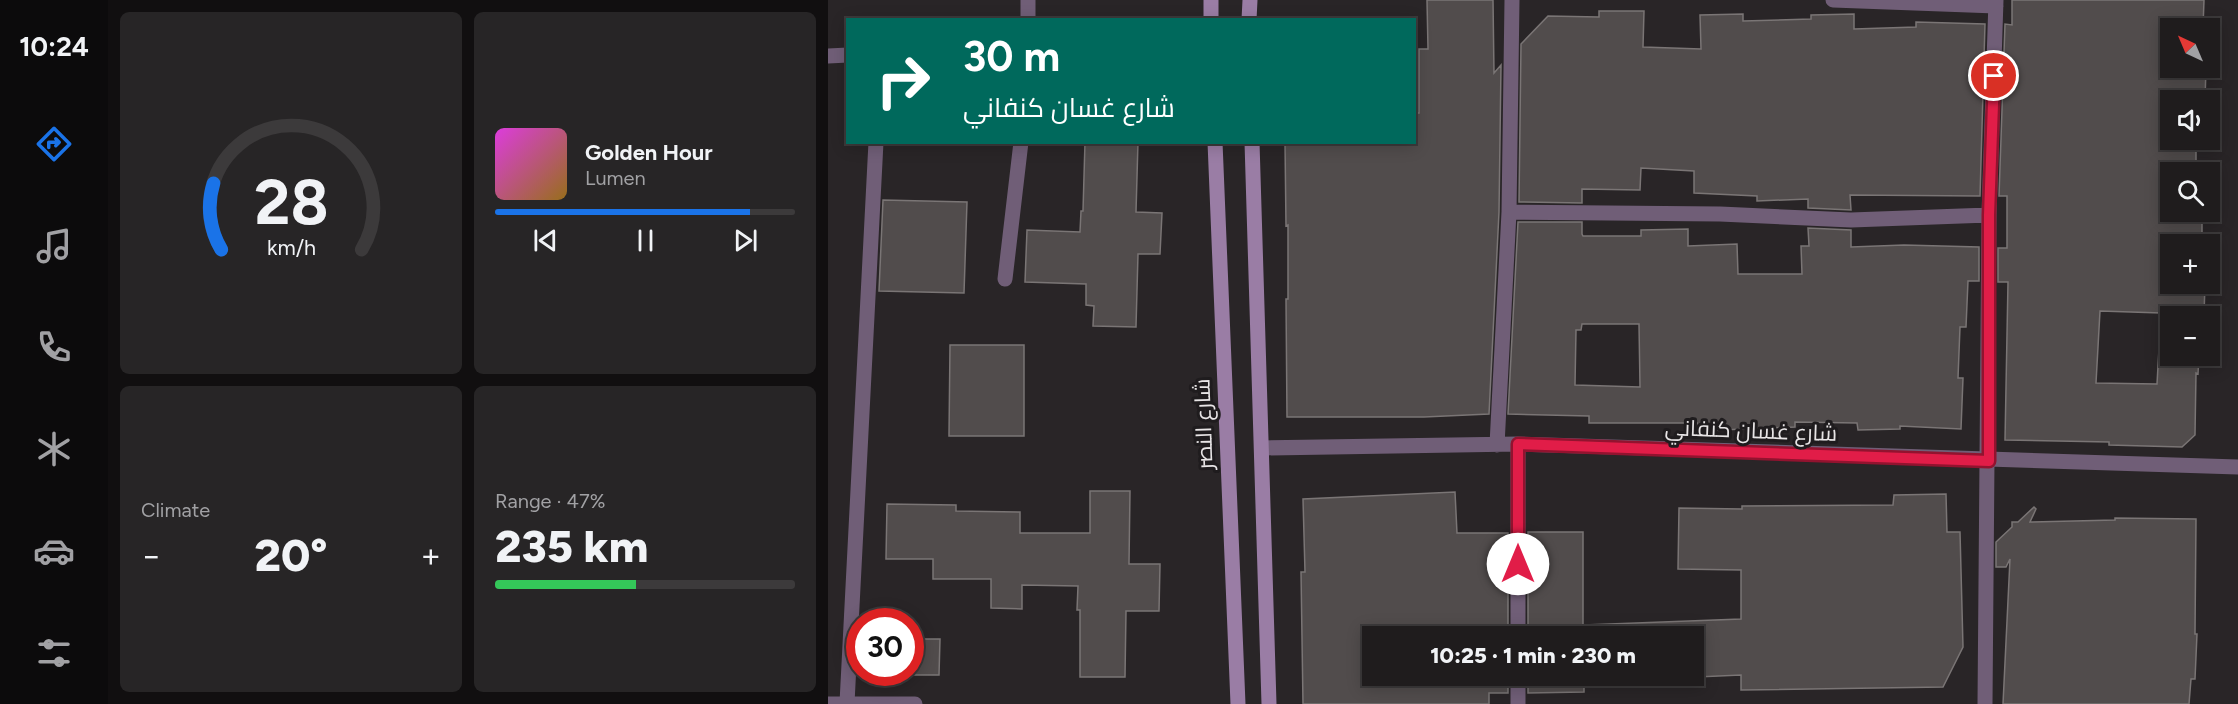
<!DOCTYPE html>
<html lang="en">
<head>
<meta charset="utf-8">
<style>
	body { margin:0; font-family:Figtree,Cairo,sans-serif; background:#272526; color:#f1f3f6; height:100vh; display:flex; flex-direction:column; font-size:22px; white-space:nowrap }
	* { box-sizing:border-box; margin:0 }
	p { font-size:20px; color:#a1a1a4 }
	.icon { flex:none; width:33px; height:33px; fill:none; stroke:currentColor; stroke-width:2; stroke-linecap:round; stroke-linejoin:round }
	.map { position:relative; flex:1; overflow:hidden }
	.details { display:flex; flex-direction:column; gap:12px; padding:12px; background:#110f10; width:720px }
	.details>* { flex:none }
	.hud { position:absolute; left:18px; top:18px; width:570px; height:126px; border-radius:0px; box-shadow:0 3px 15px #0003,0 0 0 2px #3c3a3b; background:#00695c; color:#fff; overflow:hidden }
	.needle { width:39px; rotate:316deg }
	.buttons { position:absolute; left:1332px; top:18px; display:grid; gap:12px }
	.buttons a { display:grid; place-items:center; width:60px; height:60px; border-radius:0px; background:#1f1c1d; box-shadow:0 3px 15px #0003,0 0 0 2px #3c3a3b; font-size:30px }
	.speed { position:absolute; left:18px; top:608px; display:flex; gap:12px; font-size:30px; font-weight:700; text-align:center }
	.speed>* { display:grid; place-content:center; width:78px; height:78px; border-radius:50%; background:#1f1c1d; box-shadow:0 3px 15px #0003,0 0 0 2px #3c3a3b; line-height:1 }
	.speed .limit { border:9px solid #d22; background:#fff; color:#111 }
	.pin { position:absolute; display:grid; place-items:center; width:51px; height:51px; color:#fff; margin:-26px; border:3px solid #fff; border-radius:50%; box-shadow:0 2px 6px #0007 }
	.me { position:absolute; width:66px; margin:-33px; rotate:0deg; stroke-linejoin:round; filter:drop-shadow(0 0 4px #0008) }
	.turn { display:flex; align-items:center; gap:21px; height:126px; padding:0 18px; font-size:27px }
	.turn .icon { width:78px; height:78px; stroke-width:2.5 }
	.turn b { display:block; font-size:42px; line-height:51px }
	.big { font-size:45px; font-weight:800; line-height:1.1 }
	.details .widget { flex:1; display:flex; flex-direction:column; justify-content:center; gap:9px; min-width:0; padding:0 21px; border-radius:9px; background:#272526 }
	.details .dial { align-items:center; gap:0 }
	.dial svg { height:156px; overflow:visible; fill:none; stroke:#3c3a3b; stroke-width:7; stroke-linecap:round; text-anchor:middle }
	.dial text { fill:#f1f3f6; stroke:none }
	.song { display:flex; align-items:center; gap:18px }
	.cover { width:72px; height:72px; border-radius:9px; background:linear-gradient(135deg,hsl(300 70% 55%),hsl(40 70% 35%)) }
	.played { height:6px; border-radius:3px; background:linear-gradient(90deg,#1a73e8 85%,#3c3a3b 85%) }
	.keys { display:flex; justify-content:space-around; direction:ltr }
	.heat { display:flex; justify-content:space-between; align-items:center; font-size:33px; direction:ltr }
	.charge { height:9px; border-radius:4px; background:linear-gradient(90deg,#34c759 47%,#3c3a3b 0) }
	.details .tiles { flex:1; display:grid; gap:12px; grid-template-columns:repeat(2,1fr) }
	.trip { position:absolute; left:534px; top:626px; width:342px; height:60px; border-radius:0px; background:#1f1c1d; box-shadow:0 3px 15px #0003,0 0 0 2px #3c3a3b; font-weight:800; line-height:60px; text-align:center }
	main { display:flex; flex:1; min-height:0 }
	.tab-bar { display:flex; flex-direction:column; width:108px; justify-content:space-around; align-items:center; background:#0c0b0c; color:#a1a1a4 }
	.tab-bar .icon { width:42px; height:42px }
	.tab-bar .active { color:#1a73e8 }
	.tab-bar b { font-size:27px; color:#f1f3f6 }
	.map>svg:first-child { display:block }
	.building { fill:#514c4c; stroke:#7a7575; stroke-width:1.5; fill-rule:evenodd }
	.lines { fill:none; stroke-linecap:round; stroke-linejoin:round }
	.street { stroke:#705e77; stroke-width:15 }
	.secondary { stroke:#9a7da5; stroke-width:15 }
	.route-casing { stroke:#92132f; stroke-width:15 }
	.route { stroke:#e11d48; stroke-width:10 }
	.labels { text-anchor:middle; stroke-width:6; stroke-linejoin:round; paint-order:stroke }
	.street-label { font-size:22px; fill:#e8e5e6; stroke:#1f1c1e }
</style>
</head>
<body>
<main>
<nav class="tab-bar">
<b>10:24</b>
<svg class="icon active" aria-label="directions" viewBox="0 0 24 24"><path d="M12 3l9 9-9 9-9-9zM9 14v-3h6M13 9l2 2-2 2"/></svg>
<svg class="icon" aria-label="music" viewBox="0 0 24 24"><path d="M9 18V5l10-2v13"/><circle cx="6" cy="18" r="3"/><circle cx="16" cy="16" r="3"/></svg>
<svg class="icon" aria-label="phone" viewBox="0 0 24 24"><path d="M5 4h4l2 5-3 2q2 4 5 5l2-3 5 2v4C11 20 4 13 5 4z"/></svg>
<svg class="icon" aria-label="climate" viewBox="0 0 24 24"><path d="M12 3v18M4 7l16 10M4 17L20 7"/></svg>
<svg class="icon" aria-label="car" viewBox="0 0 24 24"><path d="M5 17H2v-5l4-1 3-4h7l3 4 3 1v5h-3M9 17h6M6 11h13"/><circle cx="7" cy="17" r="2"/><circle cx="17" cy="17" r="2"/></svg>
<svg class="icon" aria-label="filters" viewBox="0 0 24 24"><path d="M4 7h16M4 17h16"/><circle cx="9" cy="7" r="2"/><circle cx="15" cy="17" r="2"/></svg>
</nav>
<section class="details">
<div class="tiles">
<div class="widget dial"><svg viewBox="0 0 100 80">
<path d="M14 69A42 42 0 1 1 86 69"/>
<path d="M14 69A42 42 0 0 1 10 35" stroke="#1a73e8"/>
<text x="50" y="56" font-size="32" font-weight="700">28</text>
<text x="50" y="72" font-size="11">km/h</text>
</svg></div>
<div class="widget">
<div class="song"><i class="cover"></i><div><b>Golden Hour</b><p>Lumen</p></div></div>
<div class="played"></div>
<div class="keys"><svg class="icon" aria-label="previous" viewBox="0 0 24 24"><path d="M18 5L8 12l10 7zM5 5v14"/></svg><svg class="icon" aria-label="pause" viewBox="0 0 24 24"><path d="M8 5v14M16 5v14"/></svg><svg class="icon" aria-label="next" viewBox="0 0 24 24"><path d="M6 5l10 7-10 7zM19 5v14"/></svg></div>
</div>
<div class="widget"><p>Climate</p>
<div class="heat"><a>−</a><b class="big">20°</b><a>+</a></div>
</div>
<div class="widget"><p>Range · 47%</p><b class="big">235 km</b><div class="charge"></div></div>
</div>
</section>
<div class="map">
<svg width="1410" height="704" viewBox="0 0 1410 704">
	<rect width="100%" height="100%" fill="#292527"/>
	<path class="building" d="M599,0H665L666,73L673,65L671,212L661,414L596,417H459L458,299H460V225L458,226L457,142H586V113H591V49H600Z
		M1184,0H1376L1375,28H1342V68H1378L1377,100H1342V140H1368V172H1342V212H1374V244H1342V284H1377L1376,315H1373V316H1342V356H1371L1370,374L1368,373L1367,435L1354,447L1281,445V442L1177,440L1180,282H1170V248H1179V196H1171L1177,24L1184,25ZM1272,311L1333,313L1329,384L1268,383Z
		M771,11H816L815,47L873,49L872,15L915,14V21L983,19V15L1026,14V29L1088,27V22L1157,24L1152,196L1022,195L1023,210L980,208V199L929,201V196L866,193V171L813,168L812,190L754,189V203L691,202L693,44L720,16L771,17Z
		M257,142H310L308,212L334,213L332,254H310L308,327L265,326L266,306L258,305V284L197,282L199,230L252,232L253,211H255Z
		M55,200L139,202L136,293L51,291Z
		M690,222H754V234L755,236H813V230L860,229V246L909,244L910,274H974L973,246H981L980,228L1023,230V247L1076,245L1151,247V281H1140L1138,327H1132L1130,378H1135L1133,429L1072,426V429L1030,430L1029,423L967,422V427L869,431V423H761V416L680,414ZM754,324H811L812,387L747,385L748,330H753Z
		M122,345H196V436H121Z
		M262,491H302L301,564H332L331,611H298L297,677H252V610H249L250,586L194,585V609L163,608V579H105V559H58L59,504L128,505V511L192,512V533H262Z
		M627,492L629,533H680V636H544V675H680V693H661V704H475L473,572H477L475,499Z
		M1118,494L1119,532H1132L1135,647L1115,687L913,690V675L756,682V692L700,693V675H866V636H700V532H755V625L913,619V570L850,569L851,508L914,509V506L1065,505L1066,495Z
		M1206,507L1208,509L1202,522L1287,520V518L1368,519L1367,634H1369L1367,679H1363L1361,704H1175L1182,559L1178,567H1168V542L1184,527V522H1190Z
		M82,639H112L111,675H82Z"/>
	<g class="lines">
		<path class="street" d="M1005,0L1168,6
			M200,20V0
			M0,56L20,55
			M681,212L892,214L1023,220L1161,215
			M177,279L193,142
			M690,444V636
			M669,445L681,212L684,0
			M434,448L690,444L1410,467
			M690,675V704
			M19,703L48,142
			M0,704H87
			M1157,704L1161,215L1168,0"/>
		<path class="secondary" d="M383,0V20
			M421,20L422,0
			M387,142L410,704
			M424,142L441,704"/>
	</g>
	<g class="lines">
		<g class="route-casing">
			<path id="route" d="M690,564V444L1161,461V215L1166,76"/>
		</g>
		<use href="#route" class="route"/>
	</g>
	<g class="labels">
		<g class="street-label">
			<text transform="translate(375 424) rotate(-92)" y="8">شارع النصر</text>
			<text transform="translate(923 430) rotate(2)" y="8">شارع غسان كنفاني</text>
		</g>
	</g>
</svg>
<div class="buttons">
<a><svg class="needle" viewBox="-14 -14 28 28"><path d="M0-13l5 13h-10z" fill="#e53935"/><path d="M0 13l5-13h-10z" fill="#a1a1a4"/></svg></a>
<a><svg class="icon" aria-label="sound" viewBox="0 0 24 24"><path d="M4 9h4l5-4v14l-5-4H4zM17 9q2 3 0 6"/></svg></a>
<a><svg class="icon" aria-label="search" viewBox="0 0 24 24"><circle cx="10" cy="10" r="6"/><path d="M15 15l6 6"/></svg></a>
<a>+</a>
<a>−</a>
</div>
<div class="speed"><div class="limit">30</div></div>
<div class="pin" style="left:1166px;top:76px;background:#d93025"><svg class="icon" aria-label="arrive" viewBox="0 0 24 24"><path d="M6 21V4h12l-3 4 3 4H6"/></svg></div>
<svg class="me" style="left:690px;top:564px" viewBox="-20 -20 40 40"><circle r="19" fill="#fff"/><path d="M0-13L10 11 0 6-10 11z" fill="#e11d48"/></svg>
<div class="trip">10:25 · 1 min · 230 m</div>
<div class="hud">
<div class="turn"><svg class="icon" aria-label="right" viewBox="0 0 24 24"><path d="M7 20v-9h11M14 6l5 5-5 5"/></svg><div><b>30 m</b>شارع غسان كنفاني</div></div>
</div>
</div>
</main>
</body>
</html>
